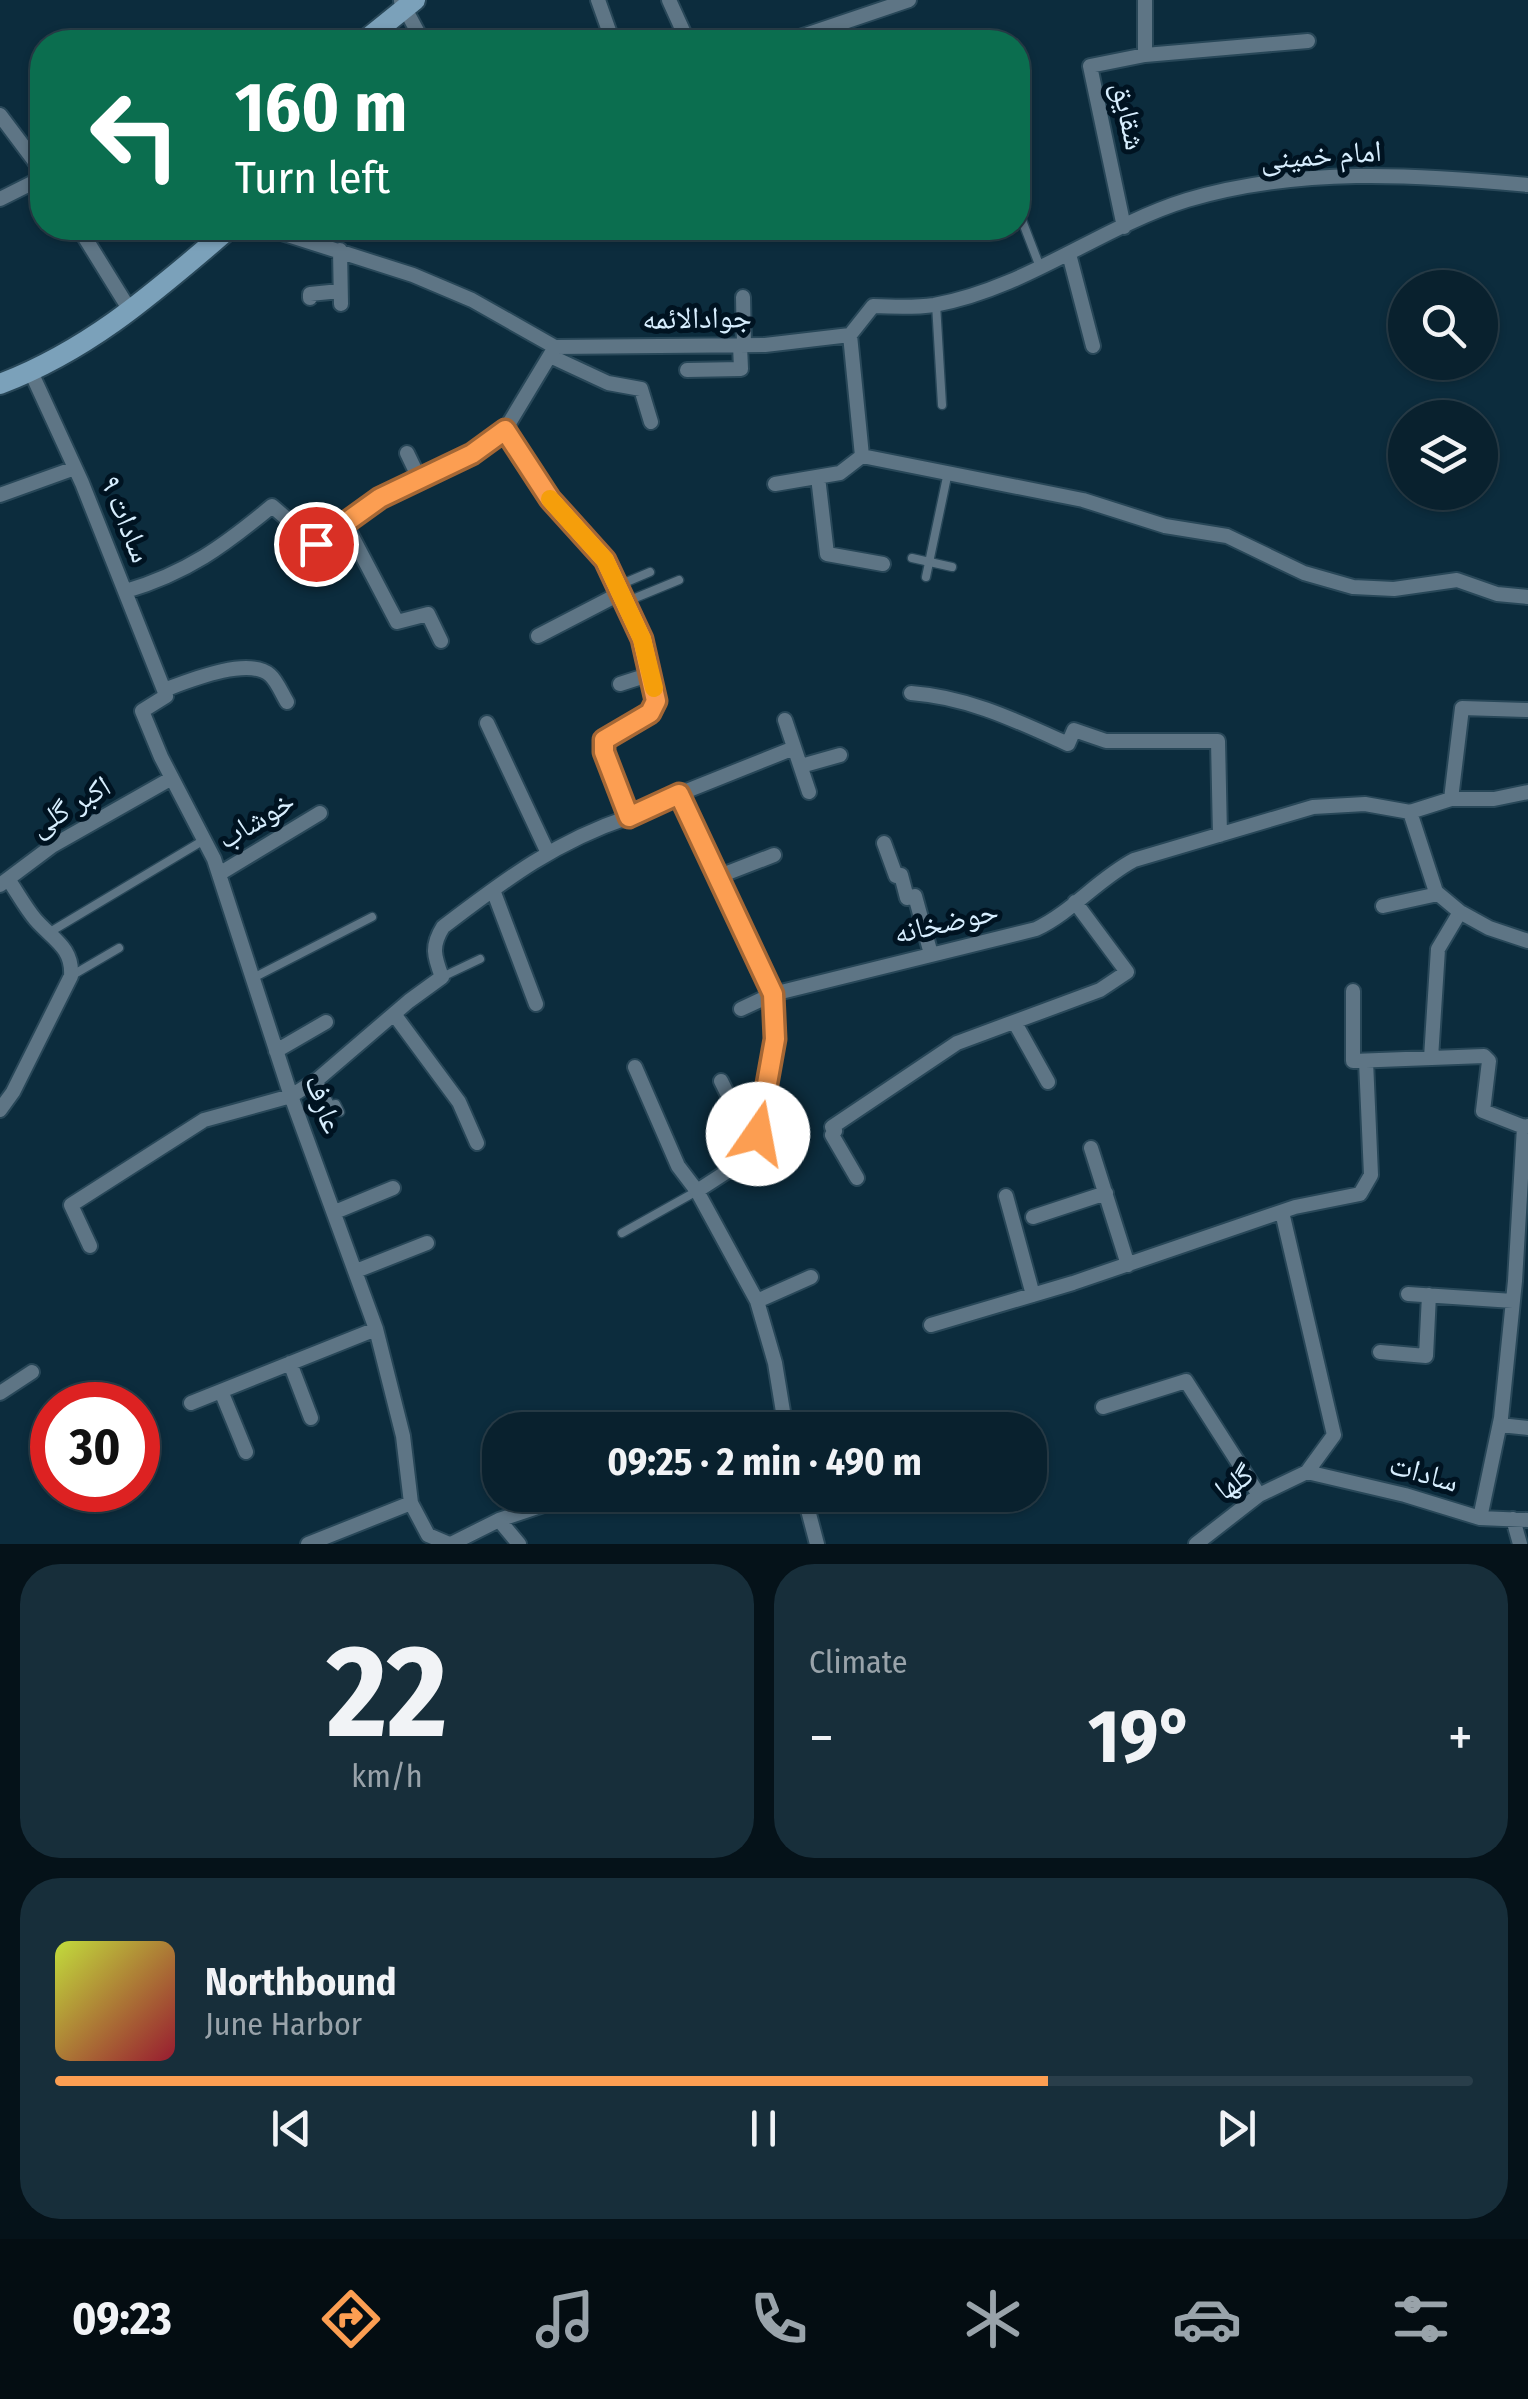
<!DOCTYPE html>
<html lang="en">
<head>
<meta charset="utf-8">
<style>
	body { margin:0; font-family:"Fira Sans Condensed","Noto Naskh Arabic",sans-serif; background:#172e3a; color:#f1f3f6; height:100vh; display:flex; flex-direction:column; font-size:38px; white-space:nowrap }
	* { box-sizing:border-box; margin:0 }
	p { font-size:32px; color:#99a3aa }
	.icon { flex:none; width:55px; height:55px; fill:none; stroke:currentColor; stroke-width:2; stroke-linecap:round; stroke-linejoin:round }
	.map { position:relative; height:1544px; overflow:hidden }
	.details { display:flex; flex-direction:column; gap:20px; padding:20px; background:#051219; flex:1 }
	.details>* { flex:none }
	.hud { position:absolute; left:30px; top:30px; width:1000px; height:210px; border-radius:40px; box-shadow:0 2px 8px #0004,0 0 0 2px #293e4a; background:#0b6e4f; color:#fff; overflow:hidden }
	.tools { position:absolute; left:1388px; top:270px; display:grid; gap:20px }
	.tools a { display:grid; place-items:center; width:110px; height:110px; border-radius:50%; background:#09212e; box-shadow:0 2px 8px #0004,0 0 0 2px #293e4a; font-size:50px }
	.speed { position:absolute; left:30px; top:1382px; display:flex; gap:20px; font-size:50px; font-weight:700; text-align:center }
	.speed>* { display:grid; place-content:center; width:130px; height:130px; border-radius:50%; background:#09212e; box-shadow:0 2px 8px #0004,0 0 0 2px #293e4a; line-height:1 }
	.speed .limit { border:15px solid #d22; background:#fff; color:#111 }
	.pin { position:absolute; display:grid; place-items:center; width:85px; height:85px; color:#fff; margin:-42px; border:5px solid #fff; border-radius:50%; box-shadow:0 2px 10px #0007 }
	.me { position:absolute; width:110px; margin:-55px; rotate:12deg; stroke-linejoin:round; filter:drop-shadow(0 0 8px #0008) }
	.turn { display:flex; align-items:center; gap:35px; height:210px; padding:0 40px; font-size:45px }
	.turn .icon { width:130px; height:130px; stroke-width:2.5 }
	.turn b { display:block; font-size:70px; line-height:85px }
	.big { font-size:75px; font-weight:700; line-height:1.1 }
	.details .card { flex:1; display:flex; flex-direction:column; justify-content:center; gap:15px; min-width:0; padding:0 35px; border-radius:40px; background:#172e3a }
	.details .dial { align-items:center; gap:0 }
	.dial b { font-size:130px; line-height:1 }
	.song { display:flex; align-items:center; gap:30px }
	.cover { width:120px; height:120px; border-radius:15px; background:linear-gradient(135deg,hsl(70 70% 55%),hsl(350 70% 35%)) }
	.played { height:10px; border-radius:5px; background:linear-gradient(90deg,#fc9e52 70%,#293e4a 70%) }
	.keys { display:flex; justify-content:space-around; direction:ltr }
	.heat { display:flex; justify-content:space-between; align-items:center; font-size:55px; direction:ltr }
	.details .tiles { flex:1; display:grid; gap:20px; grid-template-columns:1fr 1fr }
	.card:last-child { grid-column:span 2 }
	.trip { position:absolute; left:482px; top:1412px; width:565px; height:100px; border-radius:40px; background:#09212e; box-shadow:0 2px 8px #0004,0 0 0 2px #293e4a; font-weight:700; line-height:100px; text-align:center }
	.menu { display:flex; height:160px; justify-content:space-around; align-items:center; background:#040d12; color:#99a3aa }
	.menu .icon { width:70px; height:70px }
	.menu .current { color:#fc9e52 }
	.menu b { font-size:45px; color:#f1f3f6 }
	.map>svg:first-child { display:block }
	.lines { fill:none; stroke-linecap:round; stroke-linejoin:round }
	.lane-casing { stroke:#284758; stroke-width:11 }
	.street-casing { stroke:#284758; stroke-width:18 }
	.secondary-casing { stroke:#284758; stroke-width:24 }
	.lane { stroke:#5e7585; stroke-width:8 }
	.street { stroke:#5e7585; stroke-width:14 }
	.secondary { stroke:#7ba1ba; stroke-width:20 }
	.route-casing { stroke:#a46735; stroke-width:25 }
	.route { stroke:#fc9e52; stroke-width:18 }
	.slow { stroke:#f59e0b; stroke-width:18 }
	.labels { text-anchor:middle; stroke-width:10; stroke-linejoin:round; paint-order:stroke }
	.street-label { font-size:30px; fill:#d7eefe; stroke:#001321 }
</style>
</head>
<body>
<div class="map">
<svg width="1528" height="1544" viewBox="0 0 1528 1544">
	<rect width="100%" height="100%" fill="#0c2c3d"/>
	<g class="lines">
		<g class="lane-casing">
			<path id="lane" d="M1018,210L1040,267
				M936,304L942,405
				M912,558L952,567
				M926,577L948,472
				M617,586L650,572
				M623,603L679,580
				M50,932L204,840
				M71,976L119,948
				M442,977L480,959
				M253,978L372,917
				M318,1079L330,1105L336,1104L340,1112
				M622,1233L697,1191"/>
		</g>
		<g class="street-casing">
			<path id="street" d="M598,0L613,42
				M669,0L688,42
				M401,1L423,42
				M657,42L684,33
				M785,42L909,0
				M1145,55L1308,41
				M0,115L42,171
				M0,199L42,178
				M1124,227L1090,66L1145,55V0
				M79,228L131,312
				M266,228L413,275L472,300L555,347L765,345L850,335L873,306C893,307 914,308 934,305C1025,289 1100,227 1187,200C1298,167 1414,174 1528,185
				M340,250L341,304
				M1069,254L1093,346
				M743,297L744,345
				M310,298V294L340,291
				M850,335L862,456L1083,500L1165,526L1227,536L1304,573L1353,587L1394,589L1457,580L1497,594L1528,597
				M555,347L505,430L550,499L573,528L605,560L642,639L655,701L649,713L605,739L604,752L629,817L679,794L773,994L775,1039L768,1092L751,1156L697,1191L757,1301L775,1363L786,1430
				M550,356L608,383L641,389L651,422
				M687,370L741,369L740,345
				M31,372L82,483L164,690
				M407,453L419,478
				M818,477L827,554L883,564
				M775,484L840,473L862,456
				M0,495L75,468
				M345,523L397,622L428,614L441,641
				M126,591C187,573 224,546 272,506L316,544L380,498L472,454L505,430
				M538,636L619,594
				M620,684L651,674
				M164,690L166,696L142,711L161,757L214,859L291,1096L376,1329L403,1436L411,1503L428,1535L449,1544
				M164,690C188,681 248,656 270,675C277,681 282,694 287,702
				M911,693C968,697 1017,721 1068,744L1074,730L1106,741H1218L1220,835
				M785,720L809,792
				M487,723L547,851
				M801,766L840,755
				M679,794L794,748
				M1451,799L1462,708L1528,710
				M1410,812L1451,799H1494L1528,792
				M884,843L896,876L901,875L907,898L915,896L931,954
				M219,874L320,813
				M717,877L774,855
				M0,885L52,846L172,778
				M493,890L536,1004
				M1383,906L1438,894
				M1460,912L1489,928L1528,941
				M1353,991V1061L1484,1056L1489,1061L1483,1111L1524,1127
				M741,1009L773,994L1036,929C1072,912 1098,879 1134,860L1313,807L1365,804L1410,812L1436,892L1460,912L1438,949L1431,1058
				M394,1014L459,1102L477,1143
				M1015,1023L1048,1082
				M276,1051L326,1022
				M635,1067L678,1166L697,1191
				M721,1081L754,1148
				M0,1110L13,1092L71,976C73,947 52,939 35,919C25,907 17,892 8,879
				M1091,1148L1128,1265
				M857,1178L832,1135L835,1131L832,1127L957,1043L1100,990L1127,972L1075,902
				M1006,1196L1033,1295
				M335,1212L393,1188
				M1033,1217L1106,1193
				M90,1246L71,1205L204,1120L291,1096L318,1079L409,1001L442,977C434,956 431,946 443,927C505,880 554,842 629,817
				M356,1271L427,1243
				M1408,1294L1513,1301
				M757,1301L811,1277
				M931,1325L1073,1283L1295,1207L1360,1194L1371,1175L1366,1061
				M1380,1352L1426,1356L1429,1295
				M290,1363L311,1418
				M221,1391L246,1452
				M0,1393L32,1372
				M191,1403L376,1329
				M1103,1407L1186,1381L1259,1495
				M1500,1425L1528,1428
				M1307,1472L1405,1495L1480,1518L1528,1520
				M804,1495L817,1544
				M1480,1518L1501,1418L1515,1281L1524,1127L1528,1126
				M1513,1519L1520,1544
				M499,1520L519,1544
				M308,1544L411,1503
				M451,1544L499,1520L573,1495
				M1196,1544L1259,1495L1307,1472L1334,1435L1282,1212"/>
		</g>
		<g class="secondary-casing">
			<path id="secondary" d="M363,42L415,0
				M0,384C92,349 157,290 230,228"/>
		</g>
		<use href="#lane" class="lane"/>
		<use href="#street" class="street"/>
		<use href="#secondary" class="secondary"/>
	</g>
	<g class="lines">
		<g class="route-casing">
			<path id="route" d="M316,544L380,498L472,454L505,430L550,499L605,560L642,639L656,701L650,713L604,740V752L629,817L679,794L773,994L775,1039L758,1134"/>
		</g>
		<use href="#route" class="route"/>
		<path class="slow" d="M550,499L605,560L642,639L654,688"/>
	</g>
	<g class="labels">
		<g class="street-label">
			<text transform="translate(1129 116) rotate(78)" y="10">شقایق</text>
			<text transform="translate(1321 155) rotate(-4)" y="10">امام خمینی</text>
			<text transform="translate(697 318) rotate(-1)" y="10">جوادالائمه</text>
			<text transform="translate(126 519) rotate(68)" y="10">سادات ۹</text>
			<text transform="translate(70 806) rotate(-31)" y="10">اکبر گلی</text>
			<text transform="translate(256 820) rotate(-31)" y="10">خوشاب</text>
			<text transform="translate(946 922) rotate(-13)" y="10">حوضخانه</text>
			<text transform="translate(324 1104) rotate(70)" y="10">عارف</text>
			<text transform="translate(1424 1473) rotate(16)" y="10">سادات</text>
			<text transform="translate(1234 1482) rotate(-35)" y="10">گلها</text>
		</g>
	</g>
</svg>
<div class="tools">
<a><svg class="icon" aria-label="search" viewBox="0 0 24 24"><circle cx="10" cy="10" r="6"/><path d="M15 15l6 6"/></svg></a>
<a><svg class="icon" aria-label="layers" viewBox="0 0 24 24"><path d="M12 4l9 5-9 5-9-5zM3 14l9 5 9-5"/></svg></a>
</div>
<div class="speed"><div class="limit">30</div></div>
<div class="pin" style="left:316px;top:544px;background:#d93025"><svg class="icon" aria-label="arrive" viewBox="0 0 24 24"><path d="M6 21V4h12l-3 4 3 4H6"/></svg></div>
<svg class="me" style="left:758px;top:1134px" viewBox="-20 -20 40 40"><circle r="19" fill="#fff"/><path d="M0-13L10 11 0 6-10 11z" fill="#fc9e52"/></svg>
<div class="trip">09:25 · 2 min · 490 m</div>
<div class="hud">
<div class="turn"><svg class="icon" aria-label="left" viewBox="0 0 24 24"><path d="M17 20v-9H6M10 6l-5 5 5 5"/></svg><div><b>160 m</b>Turn left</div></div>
</div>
</div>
<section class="details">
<div class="tiles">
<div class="card dial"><b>22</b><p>km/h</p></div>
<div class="card"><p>Climate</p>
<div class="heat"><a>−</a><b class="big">19°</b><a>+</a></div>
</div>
<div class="card">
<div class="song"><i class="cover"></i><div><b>Northbound</b><p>June Harbor</p></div></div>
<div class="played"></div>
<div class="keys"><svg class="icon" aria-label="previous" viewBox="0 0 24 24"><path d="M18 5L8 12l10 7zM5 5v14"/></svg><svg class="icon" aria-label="pause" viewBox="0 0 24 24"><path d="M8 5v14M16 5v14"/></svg><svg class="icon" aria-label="next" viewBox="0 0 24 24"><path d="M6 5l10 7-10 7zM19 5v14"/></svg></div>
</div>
</div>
</section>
<nav class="menu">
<b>09:23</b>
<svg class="icon current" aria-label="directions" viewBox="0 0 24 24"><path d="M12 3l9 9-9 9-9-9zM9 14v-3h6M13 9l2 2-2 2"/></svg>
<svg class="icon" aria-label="music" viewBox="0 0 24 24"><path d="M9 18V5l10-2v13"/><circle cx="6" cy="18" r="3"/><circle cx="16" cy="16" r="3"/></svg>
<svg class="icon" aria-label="phone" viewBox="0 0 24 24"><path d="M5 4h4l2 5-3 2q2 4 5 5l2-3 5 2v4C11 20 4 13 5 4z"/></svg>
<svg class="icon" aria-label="climate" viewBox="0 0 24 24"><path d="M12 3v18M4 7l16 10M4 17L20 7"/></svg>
<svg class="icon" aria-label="car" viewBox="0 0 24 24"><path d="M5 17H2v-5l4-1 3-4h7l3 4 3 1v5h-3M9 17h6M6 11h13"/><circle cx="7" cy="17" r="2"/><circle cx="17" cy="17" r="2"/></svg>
<svg class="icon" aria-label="filters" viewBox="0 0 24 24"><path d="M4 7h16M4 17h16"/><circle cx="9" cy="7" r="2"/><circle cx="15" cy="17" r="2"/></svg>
</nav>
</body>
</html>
